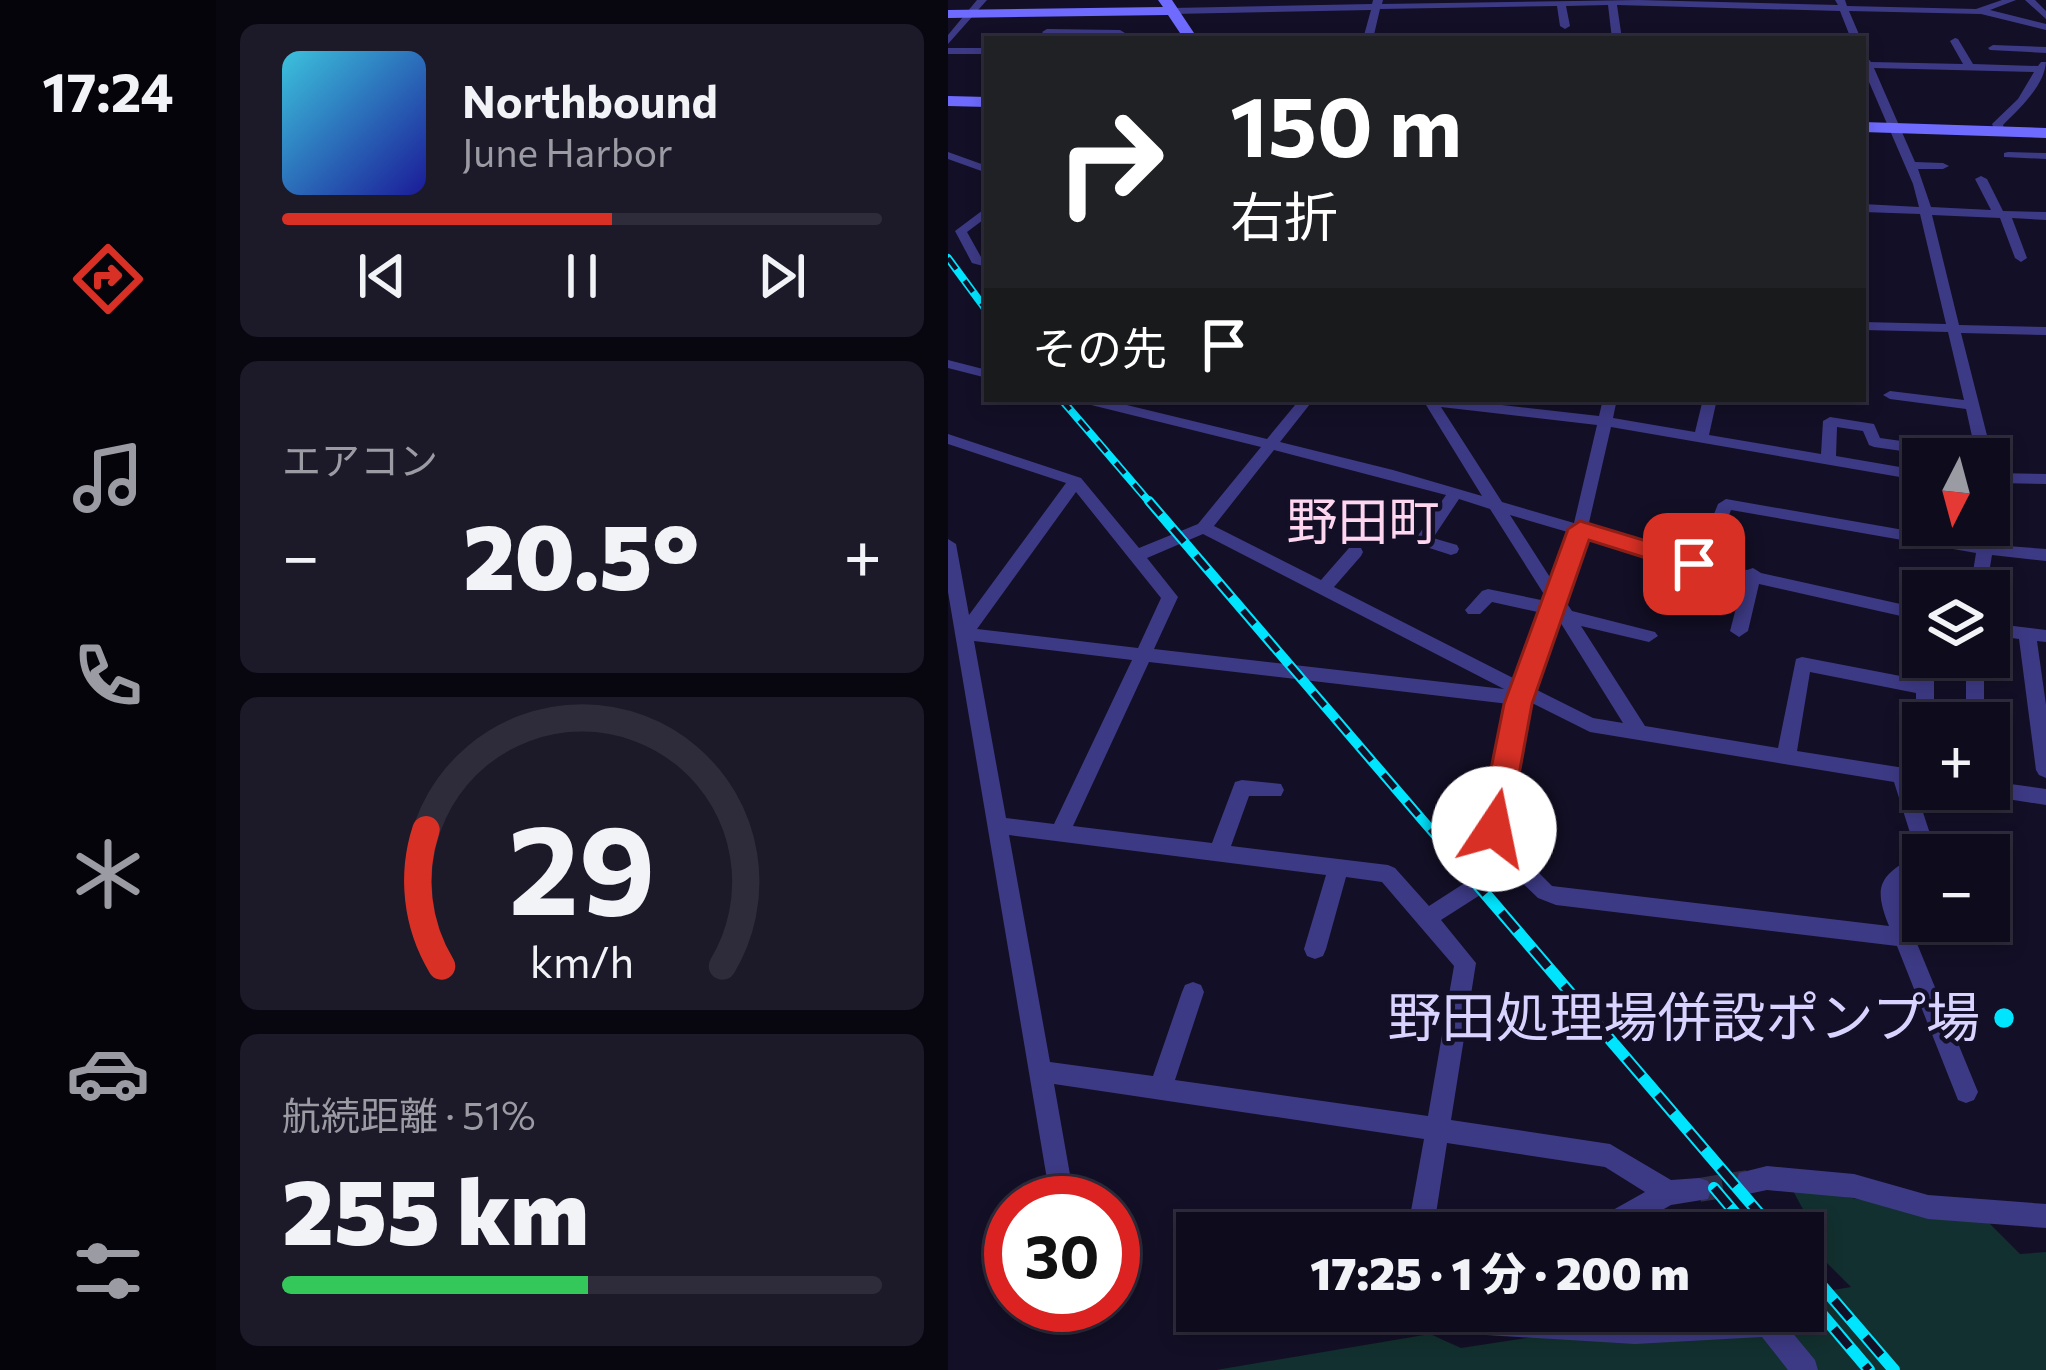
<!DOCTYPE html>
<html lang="ja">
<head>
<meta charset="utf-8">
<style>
	body { margin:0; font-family:Commissioner,"Noto Sans JP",sans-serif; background:#1c1929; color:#f1f3f6; height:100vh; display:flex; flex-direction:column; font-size:45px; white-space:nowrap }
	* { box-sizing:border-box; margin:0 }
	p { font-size:39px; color:#9b9ba3 }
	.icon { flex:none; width:66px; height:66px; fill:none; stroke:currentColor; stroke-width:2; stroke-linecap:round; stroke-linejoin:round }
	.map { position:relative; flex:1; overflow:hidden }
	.drawer { display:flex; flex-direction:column; gap:24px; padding:24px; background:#08060f; width:732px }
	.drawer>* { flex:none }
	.top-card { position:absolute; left:36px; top:36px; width:882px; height:366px; border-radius:0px; box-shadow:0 6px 18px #0003,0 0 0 3px #2e2b3b; background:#202124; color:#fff; overflow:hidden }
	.needle { width:78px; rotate:186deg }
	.buttons { position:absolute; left:954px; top:438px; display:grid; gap:24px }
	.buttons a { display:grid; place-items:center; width:108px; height:108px; border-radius:0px; background:#0e0b1c; box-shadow:0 6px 18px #0003,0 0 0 3px #2e2b3b; font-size:60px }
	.speed { position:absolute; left:36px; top:1176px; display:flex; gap:24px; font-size:60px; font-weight:700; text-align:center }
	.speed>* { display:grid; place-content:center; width:156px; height:156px; border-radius:50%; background:#0e0b1c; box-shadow:0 6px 18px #0003,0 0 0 3px #2e2b3b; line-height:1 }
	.speed .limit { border:18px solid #d22; background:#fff; color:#111 }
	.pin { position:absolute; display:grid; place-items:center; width:102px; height:102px; color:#fff; margin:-51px; border-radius:24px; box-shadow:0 6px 18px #0006 }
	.me { position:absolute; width:132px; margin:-66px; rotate:11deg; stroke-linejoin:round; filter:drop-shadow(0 0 9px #0008) }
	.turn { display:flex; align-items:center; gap:42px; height:252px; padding:0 48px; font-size:54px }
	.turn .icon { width:156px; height:156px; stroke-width:2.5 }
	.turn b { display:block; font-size:84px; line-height:102px }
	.then { display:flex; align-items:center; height:114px; padding:0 48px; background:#0003; gap:24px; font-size:45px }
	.big { font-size:90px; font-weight:800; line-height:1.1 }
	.drawer .card { flex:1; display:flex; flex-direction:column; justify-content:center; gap:18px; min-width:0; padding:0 42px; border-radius:18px; background:#1c1929 }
	.drawer .dial { align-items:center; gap:0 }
	.dial svg { height:312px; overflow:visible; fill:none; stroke:#2e2b3b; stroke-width:7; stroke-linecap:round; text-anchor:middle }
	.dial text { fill:#f1f3f6; stroke:none }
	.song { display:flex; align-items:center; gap:36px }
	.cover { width:144px; height:144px; border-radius:18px; background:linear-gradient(135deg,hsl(190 70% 55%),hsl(240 70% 35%)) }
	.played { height:12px; border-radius:6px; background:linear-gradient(90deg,#d93025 55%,#2e2b3b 55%) }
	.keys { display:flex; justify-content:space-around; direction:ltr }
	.heat { display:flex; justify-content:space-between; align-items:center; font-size:66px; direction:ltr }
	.charge { height:18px; border-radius:9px; background:linear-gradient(90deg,#34c759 51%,#2e2b3b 0) }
	.trip { position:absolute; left:228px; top:1212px; width:648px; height:120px; border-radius:0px; background:#0e0b1c; box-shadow:0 6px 18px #0003,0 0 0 3px #2e2b3b; font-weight:800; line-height:120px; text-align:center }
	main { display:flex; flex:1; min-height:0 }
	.tabs { display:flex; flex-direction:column; width:216px; justify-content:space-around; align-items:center; background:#06040b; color:#9b9ba3 }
	.tabs .icon { width:84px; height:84px }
	.tabs .on { color:#d93025 }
	.tabs b { font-size:54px; color:#f1f3f6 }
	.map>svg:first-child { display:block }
	.green { fill:#12302f }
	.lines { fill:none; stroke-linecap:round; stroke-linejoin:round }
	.street-tunnel { stroke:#312d47; stroke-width:24; stroke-dasharray:24 12; stroke-linecap:butt }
	.street { fill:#3d3a85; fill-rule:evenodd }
	.secondary { fill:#6f6bff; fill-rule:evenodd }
	.rail-far2-casing { stroke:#00e5ff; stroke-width:8 }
	.rail-far1-casing { stroke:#00e5ff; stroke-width:10 }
	.rail-casing { stroke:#00e5ff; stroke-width:12 }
	.rail-far2 { stroke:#130f26; stroke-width:4.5; stroke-dasharray:14; stroke-linecap:butt }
	.rail-far1 { stroke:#130f26; stroke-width:6; stroke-dasharray:18; stroke-linecap:butt }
	.rail { stroke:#130f26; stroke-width:8; stroke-dasharray:24; stroke-linecap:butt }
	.route { fill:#d93025; stroke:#8d1f18; stroke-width:3 }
	.poi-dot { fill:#00e5ff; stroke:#130f26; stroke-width:4.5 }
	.labels { text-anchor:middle; stroke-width:9; stroke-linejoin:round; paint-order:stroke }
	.quarter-label { font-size:51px; fill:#ffd6f0; stroke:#130f26 }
	.near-poi-label { font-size:54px; fill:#d9d4ff; stroke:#130f26; text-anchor:end }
</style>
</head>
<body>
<main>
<nav class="tabs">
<b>17:24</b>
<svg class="icon on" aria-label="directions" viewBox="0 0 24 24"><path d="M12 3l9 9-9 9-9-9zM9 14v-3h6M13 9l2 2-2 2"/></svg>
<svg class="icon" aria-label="music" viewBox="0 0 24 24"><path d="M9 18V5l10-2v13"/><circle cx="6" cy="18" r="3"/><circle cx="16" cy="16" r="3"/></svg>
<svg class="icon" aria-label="phone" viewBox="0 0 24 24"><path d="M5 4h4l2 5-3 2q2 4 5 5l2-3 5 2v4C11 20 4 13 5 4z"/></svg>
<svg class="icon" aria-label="climate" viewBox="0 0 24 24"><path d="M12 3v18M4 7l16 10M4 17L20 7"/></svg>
<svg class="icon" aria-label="car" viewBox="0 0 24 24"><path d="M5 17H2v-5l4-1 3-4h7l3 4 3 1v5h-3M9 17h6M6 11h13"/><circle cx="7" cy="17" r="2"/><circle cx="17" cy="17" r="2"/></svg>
<svg class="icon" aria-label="filters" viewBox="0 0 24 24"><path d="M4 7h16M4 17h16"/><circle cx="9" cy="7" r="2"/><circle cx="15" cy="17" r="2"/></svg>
</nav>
<section class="drawer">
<div class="card">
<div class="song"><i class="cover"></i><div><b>Northbound</b><p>June Harbor</p></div></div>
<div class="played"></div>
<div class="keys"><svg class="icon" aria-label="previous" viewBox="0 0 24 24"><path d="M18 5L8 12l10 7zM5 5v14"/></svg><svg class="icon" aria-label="pause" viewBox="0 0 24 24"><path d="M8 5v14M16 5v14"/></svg><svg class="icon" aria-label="next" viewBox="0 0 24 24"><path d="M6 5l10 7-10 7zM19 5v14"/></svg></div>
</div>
<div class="card"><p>エアコン</p>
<div class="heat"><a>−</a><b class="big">20.5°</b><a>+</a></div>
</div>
<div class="card dial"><svg viewBox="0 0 100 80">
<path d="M14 69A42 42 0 1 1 86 69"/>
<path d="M14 69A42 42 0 0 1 10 34" stroke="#d93025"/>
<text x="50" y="56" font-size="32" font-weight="700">29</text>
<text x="50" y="72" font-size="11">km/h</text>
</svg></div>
<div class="card"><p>航続距離 · 51%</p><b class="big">255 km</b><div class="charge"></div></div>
</section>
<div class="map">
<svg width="1098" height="1370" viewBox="0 0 1098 1370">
	<rect width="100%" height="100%" fill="#130f26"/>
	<path class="green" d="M843,1187L1041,1223L1072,1254L1098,1252V1370H268L482,1334L513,1348L753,1311H855V1295L903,1287L870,1254L874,1245Z"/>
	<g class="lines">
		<path class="street-tunnel" d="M751,1190L800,1182"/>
		<path class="street" d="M29,0H39L0,44V35Z
			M425,0H435L434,4L691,0L890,5L887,0H897L899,6L1028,9L1054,0H1068L1042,10L1098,24V30L1033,14L901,11L913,39H903L892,11L669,5L674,39H664L660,5L618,6L622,26L617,29L612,26L609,6L432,9L425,39H415L423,10L224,14L219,11L224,8L424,4Z
			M1077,0H1087L1098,11V19Z
			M99,29L172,30L177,33L172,36L96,34L94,32Z
			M1007,38L1010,39L1025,64L1090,66L1093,62H1098C1096,86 1073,107 1055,125L1057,131L1052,134L1048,133L1044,124L1070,99L1086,72L926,68L967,162L995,163L1001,166L995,169H970L983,207L1043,210L1027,179L1033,176L1039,179L1055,211L1098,212V220L1064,218L1079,258L1073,262L1067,258L1052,218L984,215L1011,325L1098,327V335L1013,333L1045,459L1041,463V459H1029L1018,409L942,399L935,395L942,391L1016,400L1000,332L915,330V322L998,324L972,214L915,212V204L971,207L965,184L915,68V52L923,62L1015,64L1002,41Z
			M1045,45L1098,47V53L1042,50L1040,48Z
			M0,48H39V54H0Z
			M0,152L39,166V173L0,159Z
			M1060,152L1098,153V159L1056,157V153Z
			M39,207V217L19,232L33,257L39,259V267L24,263L7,231Z
			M0,360L39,370V378L0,368Z
			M129,399H154L319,439L352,399H366L332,442L445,470L534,496L478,405L458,402L456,399H501L651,416L655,399H669L665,418L747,432L755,399H769L761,435L873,454L875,421L882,417L926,424L932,438L989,446L996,451L999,459H983L982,455L926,447L921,445L915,431L889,427L888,456L975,471V481L663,427L640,527L748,559L770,504L778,499L1030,543L1033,525H1041V470L1047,473L1098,474V484L1050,483L1053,495L1046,545L1098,549V561L1044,555L1038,591H1022L1028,553L783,510L763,562L799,570L805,568L813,573L975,609V621L811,584L800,631L791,637L782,631L795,581L746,570L637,537L616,599L624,611L707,632L710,636L701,642L633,626L697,726L830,748L848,659L854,657L968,679L971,652L975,651V657H986V723H975V730L968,723V693L862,672L849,751L975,771V787L966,785L989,855H975V871L955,884L954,907L1030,1092L1026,1100L1018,1103L1010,1100L949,946L608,905L590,898L565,874L493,920L528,963L503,1120L662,1144L723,1180L751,1178L760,1181L763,1190L760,1199L723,1205L674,1233H636L640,1224L697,1192L657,1167L499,1143L485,1233H459L476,1139L106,1084L127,1203H103L0,592V539L8,544L21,615L118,483L0,444V434L133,478L191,548L250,524L313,447L131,402ZM493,407L649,425L626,523L554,502ZM326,450L498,495L467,540L469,544L503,555L509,553L511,549L509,545L485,538L511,499L542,509L599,599L598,601L540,589L534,591L517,610L520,614H532L544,602L594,613L569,680L386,587L413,556L415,552L413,548H401L373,580L266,526ZM128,492L213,598L190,648L29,629ZM562,515L623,533L605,582ZM255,534L556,689L206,649L230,597L199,558ZM609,617L675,723L645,718L585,688ZM26,641L184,660L106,824L58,818ZM201,662L561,704L536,829L554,859L481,906L447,868L440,865L283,846L301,796H333L336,790L333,784L294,780L287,782L264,843L125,826ZM580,701L642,732L946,782L969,855C933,875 924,884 941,926L604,886L574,856L556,828ZM61,835L378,875L356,949L359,956L367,959L375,956L378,949L398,877L434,882L506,966L480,1116L227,1080L256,992L253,985L245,982L237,985L234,992L205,1076L102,1062Z
			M1041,623L1098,630V642L1089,641L1098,705V778L1091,775L1088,770L1071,639L1041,635Z
			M1018,657H1036V723H1018Z
			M1041,781L1098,789V805L1034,795L1031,789H1041Z
			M819,1166L906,1174L980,1195L1098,1204V1228L980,1219L906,1198L819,1190L800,1194L791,1191L788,1182L791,1173Z
			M516,1311H574L687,1318L823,1311L829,1314L867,1360L870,1370H840L814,1337L687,1344L538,1335L529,1331Z"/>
		<path class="secondary" d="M210,0H224L250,39H236L220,15L0,18V10L215,7Z
			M0,96L39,97V107L0,106Z
			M915,122L1098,128V138L915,132Z"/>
		<g class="rail-far2-casing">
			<path id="rail-far2" d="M0,258L39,311
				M113,399L203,504"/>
		</g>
		<g class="rail-far1-casing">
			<path id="rail-far1" d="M201,501L525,879"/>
		</g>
		<g class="rail-casing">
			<path id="rail" d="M522,876L828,1233
				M766,1188L804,1233
				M855,1264L946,1370
				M855,1292L921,1370"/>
		</g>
		<use href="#rail-far2" class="rail-far2"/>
		<use href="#rail-far1" class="rail-far1"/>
		<use href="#rail" class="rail"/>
	</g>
	<path class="route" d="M632,521L755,558L759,564L746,573L641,540L584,704L561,829L557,838L546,842L536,838L531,829L556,704L620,529Z"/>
	<circle class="poi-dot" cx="1056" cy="1018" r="12"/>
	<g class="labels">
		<g class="quarter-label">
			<text x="415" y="540">野田町</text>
		</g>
		<g class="near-poi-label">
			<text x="1032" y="1037">野田処理場併設ポンプ場</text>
		</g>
	</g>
</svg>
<div class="buttons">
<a><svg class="needle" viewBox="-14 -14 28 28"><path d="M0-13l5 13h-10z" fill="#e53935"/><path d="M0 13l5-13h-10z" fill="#9b9ba3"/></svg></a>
<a><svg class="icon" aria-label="layers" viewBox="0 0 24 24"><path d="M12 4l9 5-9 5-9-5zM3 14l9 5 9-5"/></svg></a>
<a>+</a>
<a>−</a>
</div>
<div class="speed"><div class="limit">30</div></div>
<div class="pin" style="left:746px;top:564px;background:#d93025"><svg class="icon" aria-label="arrive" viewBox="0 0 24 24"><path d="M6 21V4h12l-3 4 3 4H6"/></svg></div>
<svg class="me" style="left:546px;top:829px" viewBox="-20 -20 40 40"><circle r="19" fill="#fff"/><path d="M0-13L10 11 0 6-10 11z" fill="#d93025"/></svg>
<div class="trip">17:25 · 1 分 · 200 m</div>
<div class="top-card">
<div class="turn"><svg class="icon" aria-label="right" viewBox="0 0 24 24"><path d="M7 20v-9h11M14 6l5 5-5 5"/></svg><div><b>150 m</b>右折</div></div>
<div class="then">その先<svg class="icon" aria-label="arrive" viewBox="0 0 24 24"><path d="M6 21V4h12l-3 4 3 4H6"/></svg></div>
</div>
</div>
</main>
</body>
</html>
